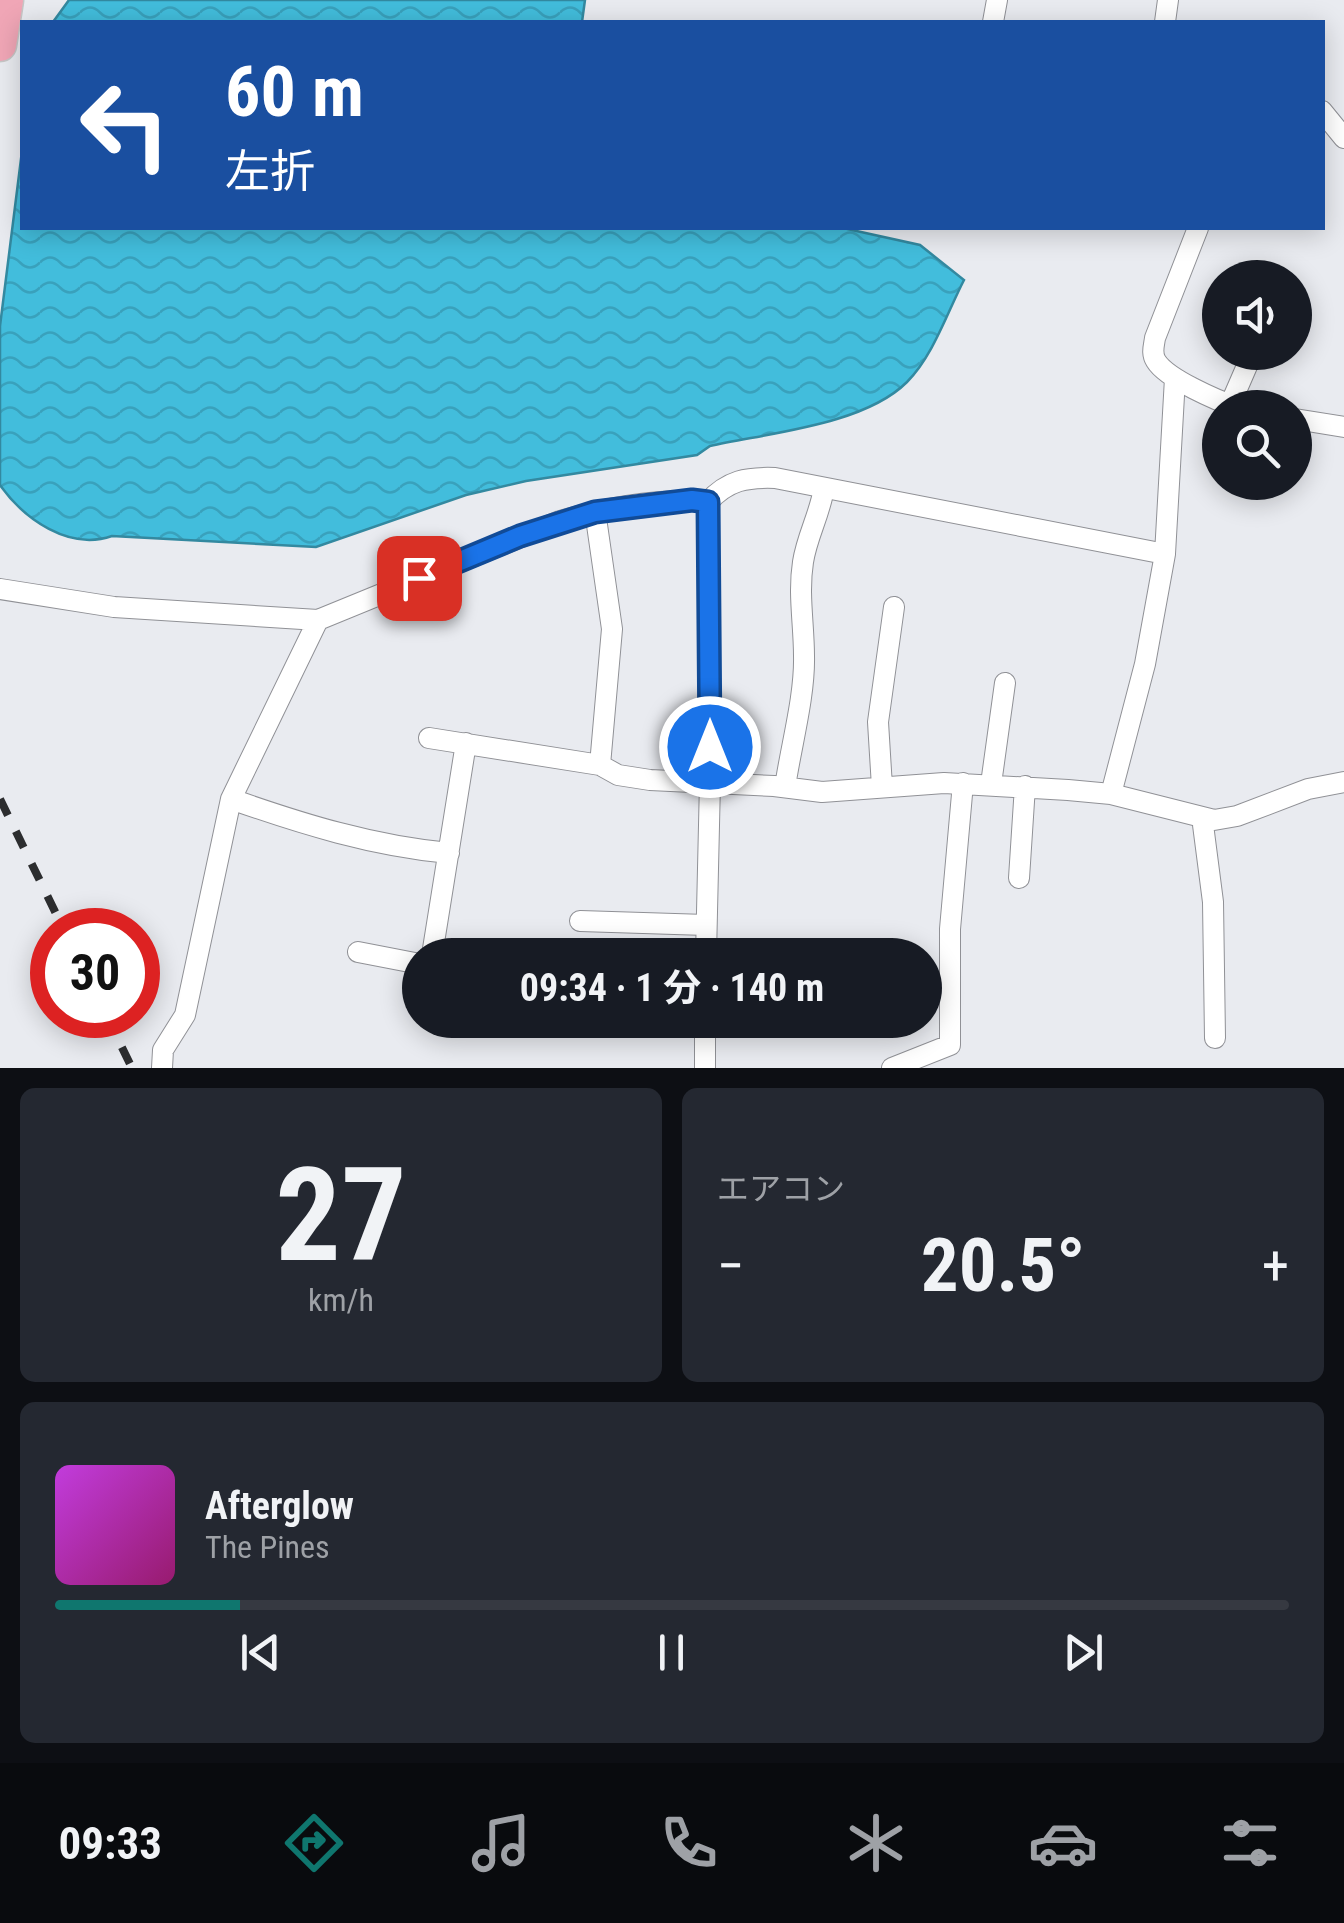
<!DOCTYPE html>
<html lang="ja">
<head>
<meta charset="utf-8">
<style>
	body { margin:0; font-family:"Roboto Condensed","Noto Sans JP",sans-serif; background:#242831; color:#f1f3f6; height:100vh; display:flex; flex-direction:column; font-size:38px; white-space:nowrap }
	* { box-sizing:border-box; margin:0 }
	p { font-size:32px; color:#9ea1a6 }
	.icon { flex:none; width:55px; height:55px; fill:none; stroke:currentColor; stroke-width:2; stroke-linecap:round; stroke-linejoin:round }
	.map { position:relative; height:1068px; overflow:hidden }
	.drawer { display:flex; flex-direction:column; gap:20px; padding:20px; background:#0d0f14; flex:1 }
	.drawer>* { flex:none }
	.guide { position:absolute; left:20px; top:20px; width:1305px; height:210px; border-radius:0px; box-shadow:0 5px 25px #0003; background:#1a4fa0; color:#fff; overflow:hidden }
	.tools { position:absolute; left:1202px; top:260px; display:grid; gap:20px }
	.tools a { display:grid; place-items:center; width:110px; height:110px; border-radius:50%; background:#171b24; box-shadow:0 5px 25px #0003; font-size:50px }
	.speed { position:absolute; left:30px; top:908px; display:flex; gap:20px; font-size:50px; font-weight:700; text-align:center }
	.speed>* { display:grid; place-content:center; width:130px; height:130px; border-radius:50%; background:#171b24; box-shadow:0 5px 25px #0003; line-height:1 }
	.speed .limit { border:15px solid #d22; background:#fff; color:#111 }
	.pin { position:absolute; display:grid; place-items:center; width:85px; height:85px; color:#fff; margin:-42px; border-radius:20px; box-shadow:0 5px 15px #0006 }
	.me { position:absolute; width:110px; margin:-55px; rotate:0deg; stroke-linejoin:round; filter:drop-shadow(0 0 8px #0008) }
	.turn { display:flex; align-items:center; gap:35px; height:210px; padding:0 40px; font-size:45px }
	.turn .icon { width:130px; height:130px; stroke-width:2.5 }
	.turn b { display:block; font-size:70px; line-height:85px }
	.big { font-size:75px; font-weight:700; line-height:1.1 }
	.drawer .tile { flex:1; display:flex; flex-direction:column; justify-content:center; gap:15px; min-width:0; padding:0 35px; border-radius:15px; background:#242831 }
	.drawer .dial { align-items:center; gap:0 }
	.dial b { font-size:130px; line-height:1 }
	.song { display:flex; align-items:center; gap:30px }
	.cover { width:120px; height:120px; border-radius:15px; background:linear-gradient(135deg,hsl(290 70% 55%),hsl(320 70% 35%)) }
	.played { height:10px; border-radius:5px; background:linear-gradient(90deg,#0f766e 15%,#363941 15%) }
	.keys { display:flex; justify-content:space-around; direction:ltr }
	.heat { display:flex; justify-content:space-between; align-items:center; font-size:55px; direction:ltr }
	.drawer .tiles { flex:1; display:grid; gap:20px; grid-template-columns:1fr 1fr }
	.tile:last-child { grid-column:span 2 }
	.trip { position:absolute; left:402px; top:938px; width:540px; height:100px; border-radius:50px; background:#171b24; box-shadow:0 5px 25px #0003; font-weight:700; line-height:100px; text-align:center }
	.dock { display:flex; height:160px; justify-content:space-around; align-items:center; background:#090b0e; color:#9ea1a6 }
	.dock .icon { width:70px; height:70px }
	.dock .selected { color:#0f766e }
	.dock b { font-size:45px; color:#f1f3f6 }
	.map>svg:first-child { display:block }
	.water { fill:url(#water-waves); stroke:#3389a0; stroke-width:2.5 }
	.lines { fill:none; stroke-linecap:round; stroke-linejoin:round }
	.minor-casing { stroke:#909196; stroke-width:22 }
	.primary-casing { stroke:#c6c6c6; stroke-width:35 }
	.minor { stroke:#fff; stroke-width:20 }
	.primary { stroke:#f0a6b6; stroke-width:32 }
	.rail { stroke:#2c2d2f; stroke-width:8; stroke-dasharray:18 18; stroke-linecap:butt }
	.route-casing { stroke:#114b97; stroke-width:25 }
	.route { stroke:#1a73e8; stroke-width:18 }
</style>
</head>
<body>
<div class="map">
<svg width="1344" height="1068" viewBox="0 0 1344 1068">
	<defs>
		<pattern id="water-waves" width="16" height="10" patternUnits="userSpaceOnUse" patternTransform="scale(2.5)"><rect width="16" height="10" fill="#42bddc"/><path d="M0 5q4-4 8 0t8 0" fill="none" stroke="#39a1bc"/></pattern>
	</defs>
	<rect width="100%" height="100%" fill="#e9ebf0"/>
	<path class="water" d="M69,0H585L582,22H53Z
		M22,151V228H843L920,245L964,280C947,313 933,356 907,382C864,425 768,433 710,446L697,455L526,481L466,495L316,547L112,536C69,551 24,519 0,485V326Z"/>
	<g class="lines">
		<g class="minor-casing">
			<path id="minor" d="M993,22L997,0
				M1165,22L1168,0
				M1322,111L1344,138
				M1198,228L1155,338C1154,346 1151,353 1156,361C1167,379 1218,401 1239,408
				M1230,405L1253,352
				M1295,419L1344,427
				M595,511L612,629L600,765L618,775L650,780L774,786L822,792L944,783L1068,790L1111,794L1214,820L1237,816L1308,789L1344,782
				M0,589L114,607L318,620L560,521C606,508 660,498 708,502
				M429,738L600,765
				M991,784L1005,683
				M785,787C791,746 805,696 804,656C804,624 798,594 803,562C807,536 820,514 824,488
				M882,787L878,722L894,607
				M1111,794L1145,664L1165,554L1175,378
				M231,799C302,824 373,846 449,853
				M1202,817L1213,902L1215,1038
				M1019,878L1025,786
				M580,921L706,925
				M358,952L420,964
				M432,955L466,743
				M706,955L710,782L708,502C728,480 747,477 775,478L1165,554
				M162,1068L163,1050L185,1015L231,799L318,620
				M705,1068V1020
				M892,1068L950,1045V929L963,783"/>
		</g>
		<g class="primary-casing">
			<path id="primary" d="M0,45L7,0"/>
		</g>
		<use href="#minor" class="minor"/>
		<use href="#primary" class="primary"/>
		<path class="rail" d="M0,799L64,930
			M106,1015L132,1068"/>
	</g>
	<g class="lines">
		<g class="route-casing">
			<path id="route" d="M419,578L520,536L595,512L692,500L708,502L710,747"/>
		</g>
		<use href="#route" class="route"/>
	</g>
</svg>
<div class="tools">
<a><svg class="icon" aria-label="sound" viewBox="0 0 24 24"><path d="M4 9h4l5-4v14l-5-4H4zM17 9q2 3 0 6"/></svg></a>
<a><svg class="icon" aria-label="search" viewBox="0 0 24 24"><circle cx="10" cy="10" r="6"/><path d="M15 15l6 6"/></svg></a>
</div>
<div class="speed"><div class="limit">30</div></div>
<div class="pin" style="left:419px;top:578px;background:#d93025"><svg class="icon" aria-label="arrive" viewBox="0 0 24 24"><path d="M6 21V4h12l-3 4 3 4H6"/></svg></div>
<svg class="me" style="left:710px;top:747px" viewBox="-20 -20 40 40"><circle r="17" fill="#1a73e8" stroke="#fff" stroke-width="3"/><path d="M0-11L8 9 0 5-8 9z" fill="#fff"/></svg>
<div class="trip">09:34 · 1 分 · 140 m</div>
<div class="guide">
<div class="turn"><svg class="icon" aria-label="left" viewBox="0 0 24 24"><path d="M17 20v-9H6M10 6l-5 5 5 5"/></svg><div><b>60 m</b>左折</div></div>
</div>
</div>
<section class="drawer">
<div class="tiles">
<div class="tile dial"><b>27</b><p>km/h</p></div>
<div class="tile"><p>エアコン</p>
<div class="heat"><a>−</a><b class="big">20.5°</b><a>+</a></div>
</div>
<div class="tile">
<div class="song"><i class="cover"></i><div><b>Afterglow</b><p>The Pines</p></div></div>
<div class="played"></div>
<div class="keys"><svg class="icon" aria-label="previous" viewBox="0 0 24 24"><path d="M18 5L8 12l10 7zM5 5v14"/></svg><svg class="icon" aria-label="pause" viewBox="0 0 24 24"><path d="M8 5v14M16 5v14"/></svg><svg class="icon" aria-label="next" viewBox="0 0 24 24"><path d="M6 5l10 7-10 7zM19 5v14"/></svg></div>
</div>
</div>
</section>
<nav class="dock">
<b>09:33</b>
<svg class="icon selected" aria-label="directions" viewBox="0 0 24 24"><path d="M12 3l9 9-9 9-9-9zM9 14v-3h6M13 9l2 2-2 2"/></svg>
<svg class="icon" aria-label="music" viewBox="0 0 24 24"><path d="M9 18V5l10-2v13"/><circle cx="6" cy="18" r="3"/><circle cx="16" cy="16" r="3"/></svg>
<svg class="icon" aria-label="phone" viewBox="0 0 24 24"><path d="M5 4h4l2 5-3 2q2 4 5 5l2-3 5 2v4C11 20 4 13 5 4z"/></svg>
<svg class="icon" aria-label="climate" viewBox="0 0 24 24"><path d="M12 3v18M4 7l16 10M4 17L20 7"/></svg>
<svg class="icon" aria-label="car" viewBox="0 0 24 24"><path d="M5 17H2v-5l4-1 3-4h7l3 4 3 1v5h-3M9 17h6M6 11h13"/><circle cx="7" cy="17" r="2"/><circle cx="17" cy="17" r="2"/></svg>
<svg class="icon" aria-label="filters" viewBox="0 0 24 24"><path d="M4 7h16M4 17h16"/><circle cx="9" cy="7" r="2"/><circle cx="15" cy="17" r="2"/></svg>
</nav>
</body>
</html>
